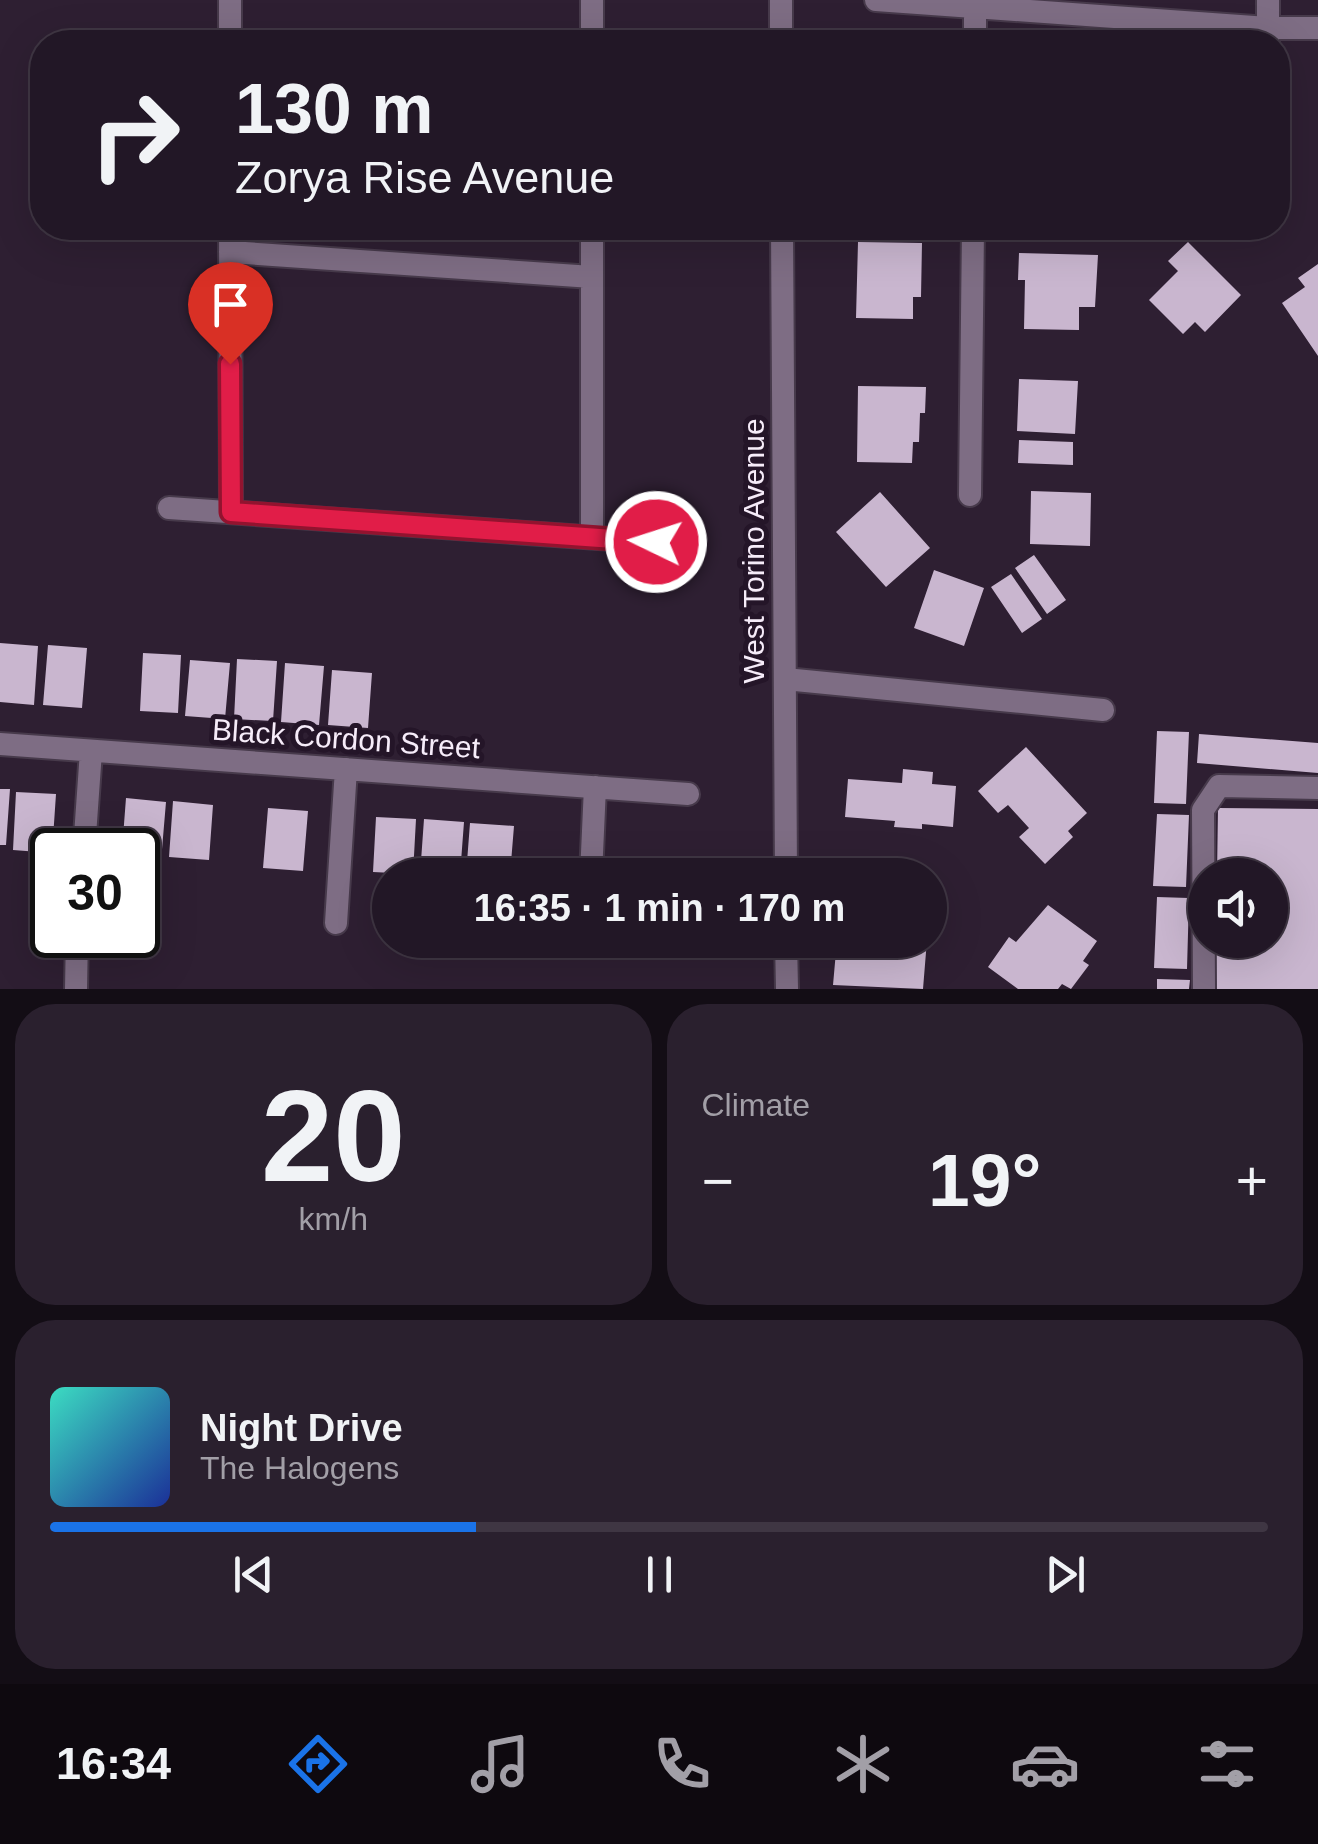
<!DOCTYPE html>
<html lang="en">
<head>
<meta charset="utf-8">
<style>
	body { margin:0; font-family:Helvetica,sans-serif; background:#2a202e; color:#f1f3f6; height:100vh; display:flex; flex-direction:column; font-size:38px; white-space:nowrap }
	* { box-sizing:border-box; margin:0 }
	p { font-size:32px; color:#a29fa7 }
	.icon { flex:none; width:55px; height:55px; fill:none; stroke:currentColor; stroke-width:2; stroke-linecap:round; stroke-linejoin:round }
	.map { position:relative; height:989px; overflow:hidden }
	.details { display:flex; flex-direction:column; gap:15px; padding:15px; background:#130d15; flex:1 }
	.details>* { flex:none }
	.guide { position:absolute; left:30px; top:30px; width:1260px; height:210px; border-radius:40px; box-shadow:0 10px 40px #0002,0 0 0 2px #3f3643; background:#221726; color:#f1f3f6; overflow:hidden }
	.controls { position:absolute; left:1188px; top:858px; display:grid; gap:20px }
	.controls a { display:grid; place-items:center; width:100px; height:100px; border-radius:50%; background:#221726; box-shadow:0 10px 40px #0002,0 0 0 2px #3f3643; font-size:50px }
	.speed { position:absolute; left:30px; top:828px; display:flex; gap:20px; font-size:50px; font-weight:700; text-align:center }
	.speed>* { display:grid; place-content:center; width:130px; height:130px; border-radius:50%; background:#221726; box-shadow:0 10px 40px #0002,0 0 0 2px #3f3643; line-height:1 }
	.speed .limit { border:5px solid #111; border-radius:15px; background:#fff; color:#111 }
	.pin { position:absolute; display:grid; place-items:center; width:85px; height:85px; color:#fff; margin:-102px -42px; border-radius:50% 50% 50% 0; rotate:-45deg; box-shadow:0 0 10px #0007 }
	.pin .icon { rotate:45deg }
	.me { position:absolute; width:110px; margin:-55px; rotate:274deg; stroke-linejoin:round; filter:drop-shadow(0 0 8px #0008) }
	.turn { display:flex; align-items:center; gap:35px; height:210px; padding:0 40px; font-size:45px }
	.turn .icon { width:130px; height:130px; stroke-width:2.5 }
	.turn b { display:block; font-size:70px; line-height:85px }
	.big { font-size:75px; font-weight:700; line-height:1.1 }
	.details .tile { flex:1; display:flex; flex-direction:column; justify-content:center; gap:15px; min-width:0; padding:0 35px; border-radius:40px; background:#2a202e }
	.details .dial { align-items:center; gap:0 }
	.dial b { font-size:130px; line-height:1 }
	.song { display:flex; align-items:center; gap:30px }
	.cover { width:120px; height:120px; border-radius:15px; background:linear-gradient(135deg,hsl(170 70% 55%),hsl(230 70% 35%)) }
	.played { height:10px; border-radius:5px; background:linear-gradient(90deg,#1a73e8 35%,#3f3643 35%) }
	.keys { display:flex; justify-content:space-around; direction:ltr }
	.heat { display:flex; justify-content:space-between; align-items:center; font-size:55px; direction:ltr }
	.details .tiles { flex:1; display:grid; gap:15px; grid-template-columns:1fr 1fr }
	.tile:last-child { grid-column:span 2 }
	.trip { position:absolute; left:372px; top:858px; width:575px; height:100px; border-radius:50px; background:#221726; box-shadow:0 10px 40px #0002,0 0 0 2px #3f3643; font-weight:700; line-height:100px; text-align:center }
	.tab-bar { display:flex; height:160px; justify-content:space-around; align-items:center; background:#0e090f; color:#a29fa7 }
	.tab-bar .icon { width:70px; height:70px }
	.tab-bar .selected { color:#1a73e8 }
	.tab-bar b { font-size:45px; color:#f1f3f6 }
	.map>svg:first-child { display:block }
	.building { fill:#c9b6cf }
	.lines { fill:none; stroke-linecap:round; stroke-linejoin:round }
	.minor-casing { stroke:#473a4b; stroke-width:26 }
	.minor { stroke:#7e6d84; stroke-width:22 }
	.route-casing { stroke:#92132f; stroke-width:25 }
	.route { stroke:#e11d48; stroke-width:18 }
	.labels { text-anchor:middle; stroke-width:10; stroke-linejoin:round; paint-order:stroke }
	.street-label { font-size:30px; fill:#f6ecf9; stroke:#241528 }
</style>
</head>
<body>
<div class="map">
<svg width="1318" height="989" viewBox="0 0 1318 989">
	<rect width="100%" height="100%" fill="#2e1f32"/>
	<path class="building" d="M858,242L922,243L921,297H913V319L856,318Z
		M1188,242L1241,295L1205,332L1195,322L1183,334L1149,300L1178,271L1168,261Z
		M1019,253L1098,255L1095,307H1079V330L1024,329L1025,280H1018Z
		M1318,264V356L1282,303L1305,287L1298,278Z
		M1019,379L1078,381L1075,434L1017,431Z
		M858,386L926,387L925,413H920L919,442H913L912,463L857,462Z
		M1019,440L1073,442V465L1018,463Z
		M1031,491L1091,493L1090,546L1030,544Z
		M880,492L930,548L886,587L836,532Z
		M1034,555L1066,600L1047,614L1015,568Z
		M934,570L984,588L964,646L914,628Z
		M1011,574L1042,619L1022,633L991,587Z
		M0,643L38,646L34,705L0,702Z
		M48,645L87,648L82,708L43,705Z
		M143,653L181,655L178,713L140,711Z
		M237,659L277,661L273,721L234,719Z
		M190,660L230,663L225,719L185,716Z
		M285,663L324,666L319,725L281,722Z
		M332,670L372,673L368,728L328,725Z
		M1157,731L1189,732L1186,804L1154,803Z
		M1199,734L1318,743V773L1197,763Z
		M1026,747L1087,813L1068,831L1073,837L1045,864L1019,837L1029,828L1008,805L998,813L978,791Z
		M903,769L933,772L932,784L956,786L953,827L922,824V829L894,827L895,821L845,817L848,779L902,783Z
		M0,789H10L6,845H0Z
		M16,792L56,794L52,853L13,850Z
		M126,798L166,802L161,861L138,860V850H122Z
		M173,801L213,805L209,860L169,857Z
		M268,808L308,811L303,871L263,868Z
		M1218,808L1318,809V989H1216V940H1270V875H1217Z
		M1157,814L1189,815L1186,887L1153,886Z
		M376,817L416,819L413,874L373,872Z
		M424,819L464,822L460,875H420Z
		M470,823L514,826L510,875H466Z
		M1157,897L1189,898L1187,969L1154,968Z
		M1048,905L1097,941L1083,961L1089,965L1071,989L1062,984L1058,989H1018L988,967L1009,937L1016,942Z
		M837,940H927L923,989L833,985Z
		M1157,979L1190,980L1189,989H1157Z"/>
	<g class="lines">
		<g class="minor-casing">
			<path id="minor" d="M230,0V42
				M592,0V42
				M781,0V42
				M876,0L1268,28H1318
				M1268,41V0
				M975,42V7
				M230,228L231,512
				M592,228V537
				M782,228L786,875
				M230,252L592,277
				M970,495L973,228
				M169,508L656,542
				M785,679L1103,710
				M0,744L688,794
				M84,850L91,751
				M591,875L595,787
				M336,923L346,769
				M786,940L787,989
				M76,989L77,935
				M1204,989L1203,810L1219,786L1318,788"/>
		</g>
		<use href="#minor" class="minor"/>
	</g>
	<g class="lines">
		<g class="route-casing">
			<path id="route" d="M230,364L231,512L656,542"/>
		</g>
		<use href="#route" class="route"/>
	</g>
	<g class="labels">
		<g class="street-label">
			<text transform="translate(754 551) rotate(-90)" y="10">West Torino Avenue</text>
			<text transform="translate(346 739) rotate(4)" y="10">Black Cordon Street</text>
		</g>
	</g>
</svg>
<div class="controls">
<a><svg class="icon" aria-label="sound" viewBox="0 0 24 24"><path d="M4 9h4l5-4v14l-5-4H4zM17 9q2 3 0 6"/></svg></a>
</div>
<div class="speed"><div class="limit">30</div></div>
<div class="pin" style="left:230px;top:364px;background:#d93025"><svg class="icon" aria-label="arrive" viewBox="0 0 24 24"><path d="M6 21V4h12l-3 4 3 4H6"/></svg></div>
<svg class="me" style="left:656px;top:542px" viewBox="-20 -20 40 40"><circle r="17" fill="#e11d48" stroke="#fff" stroke-width="3"/><path d="M0-11L8 9 0 5-8 9z" fill="#fff"/></svg>
<div class="trip">16:35 · 1 min · 170 m</div>
<div class="guide">
<div class="turn"><svg class="icon" aria-label="right" viewBox="0 0 24 24"><path d="M7 20v-9h11M14 6l5 5-5 5"/></svg><div><b>130 m</b>Zorya Rise Avenue</div></div>
</div>
</div>
<section class="details">
<div class="tiles">
<div class="tile dial"><b>20</b><p>km/h</p></div>
<div class="tile"><p>Climate</p>
<div class="heat"><a>−</a><b class="big">19°</b><a>+</a></div>
</div>
<div class="tile">
<div class="song"><i class="cover"></i><div><b>Night Drive</b><p>The Halogens</p></div></div>
<div class="played"></div>
<div class="keys"><svg class="icon" aria-label="previous" viewBox="0 0 24 24"><path d="M18 5L8 12l10 7zM5 5v14"/></svg><svg class="icon" aria-label="pause" viewBox="0 0 24 24"><path d="M8 5v14M16 5v14"/></svg><svg class="icon" aria-label="next" viewBox="0 0 24 24"><path d="M6 5l10 7-10 7zM19 5v14"/></svg></div>
</div>
</div>
</section>
<nav class="tab-bar">
<b>16:34</b>
<svg class="icon selected" aria-label="directions" viewBox="0 0 24 24"><path d="M12 3l9 9-9 9-9-9zM9 14v-3h6M13 9l2 2-2 2"/></svg>
<svg class="icon" aria-label="music" viewBox="0 0 24 24"><path d="M9 18V5l10-2v13"/><circle cx="6" cy="18" r="3"/><circle cx="16" cy="16" r="3"/></svg>
<svg class="icon" aria-label="phone" viewBox="0 0 24 24"><path d="M5 4h4l2 5-3 2q2 4 5 5l2-3 5 2v4C11 20 4 13 5 4z"/></svg>
<svg class="icon" aria-label="climate" viewBox="0 0 24 24"><path d="M12 3v18M4 7l16 10M4 17L20 7"/></svg>
<svg class="icon" aria-label="car" viewBox="0 0 24 24"><path d="M5 17H2v-5l4-1 3-4h7l3 4 3 1v5h-3M9 17h6M6 11h13"/><circle cx="7" cy="17" r="2"/><circle cx="17" cy="17" r="2"/></svg>
<svg class="icon" aria-label="filters" viewBox="0 0 24 24"><path d="M4 7h16M4 17h16"/><circle cx="9" cy="7" r="2"/><circle cx="15" cy="17" r="2"/></svg>
</nav>
</body>
</html>
